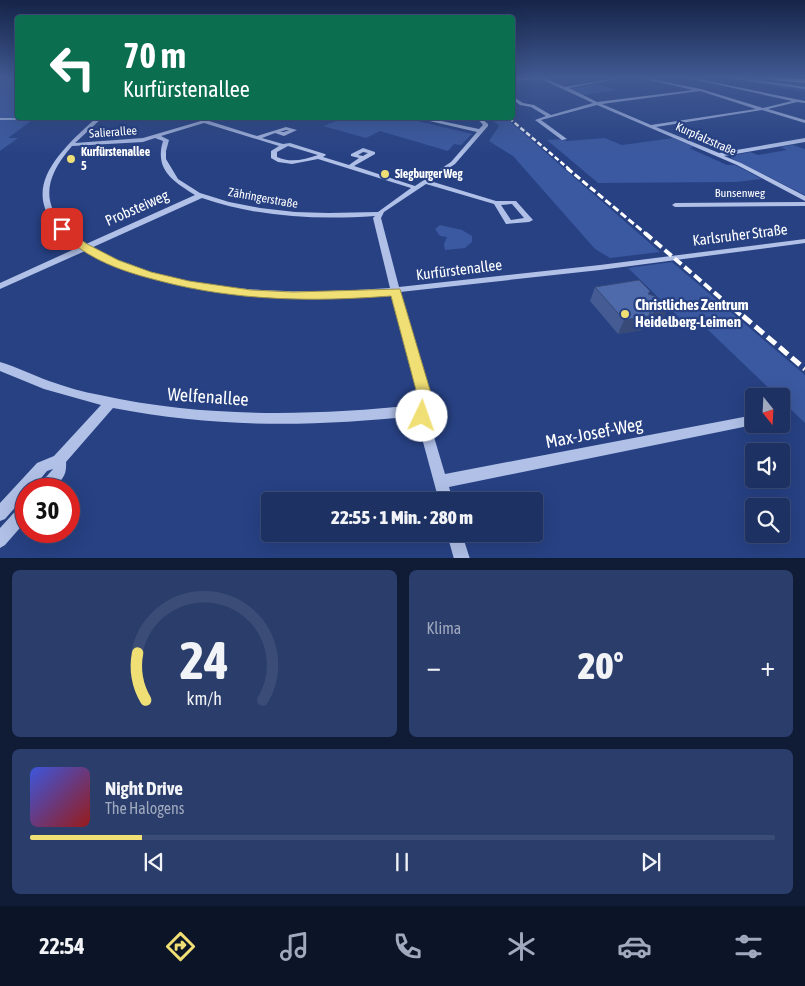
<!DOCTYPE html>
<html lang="de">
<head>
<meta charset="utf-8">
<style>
	body { margin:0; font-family:"Asap Condensed",sans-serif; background:#2a3d6b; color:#f1f3f6; height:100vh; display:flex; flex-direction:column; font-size:19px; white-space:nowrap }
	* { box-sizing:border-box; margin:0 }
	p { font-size:16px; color:#a0a9be }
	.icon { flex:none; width:28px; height:28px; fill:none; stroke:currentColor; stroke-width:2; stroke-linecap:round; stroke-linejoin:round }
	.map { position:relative; height:558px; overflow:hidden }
	.details { display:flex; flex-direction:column; gap:12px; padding:12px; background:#101b36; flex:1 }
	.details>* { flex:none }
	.top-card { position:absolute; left:15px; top:15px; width:500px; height:105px; border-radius:5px; box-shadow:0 5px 20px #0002,0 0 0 1px #3b4c77; background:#0b6e4f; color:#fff; overflow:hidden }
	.needle { width:32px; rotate:162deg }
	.tools { position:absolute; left:745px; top:388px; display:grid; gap:10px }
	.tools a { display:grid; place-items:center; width:45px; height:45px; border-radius:5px; background:#1d3162; box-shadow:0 5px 20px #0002,0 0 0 1px #3b4c77; font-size:25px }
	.speed { position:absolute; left:15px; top:478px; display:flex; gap:10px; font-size:25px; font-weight:700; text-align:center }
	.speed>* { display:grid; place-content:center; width:65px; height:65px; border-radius:50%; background:#1d3162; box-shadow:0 5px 20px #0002,0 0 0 1px #3b4c77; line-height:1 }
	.speed .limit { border:8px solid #d22; background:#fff; color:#111 }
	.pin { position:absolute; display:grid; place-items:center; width:42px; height:42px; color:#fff; margin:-21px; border-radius:10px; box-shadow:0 2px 8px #0006 }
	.me { position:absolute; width:55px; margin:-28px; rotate:3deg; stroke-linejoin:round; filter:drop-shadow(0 0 4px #0008) }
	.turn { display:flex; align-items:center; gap:18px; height:105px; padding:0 25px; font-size:22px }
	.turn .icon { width:65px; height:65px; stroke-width:2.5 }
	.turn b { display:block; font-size:35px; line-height:42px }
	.big { font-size:38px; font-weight:800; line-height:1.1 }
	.details .widget { flex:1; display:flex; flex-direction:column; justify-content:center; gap:8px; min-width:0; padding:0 18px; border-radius:8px; background:#2a3d6b }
	.details .dial { align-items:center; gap:0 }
	.dial svg { height:130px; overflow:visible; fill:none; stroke:#3b4c77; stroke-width:7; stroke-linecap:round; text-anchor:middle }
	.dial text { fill:#f1f3f6; stroke:none }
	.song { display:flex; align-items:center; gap:15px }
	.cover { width:60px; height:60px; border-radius:8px; background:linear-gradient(135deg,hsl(230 70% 55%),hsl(0 70% 35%)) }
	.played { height:5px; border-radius:2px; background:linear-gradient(90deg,#f0df75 15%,#3b4c77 15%) }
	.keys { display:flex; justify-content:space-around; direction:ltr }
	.heat { display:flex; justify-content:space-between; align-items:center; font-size:28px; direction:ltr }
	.details .tiles { flex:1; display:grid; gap:12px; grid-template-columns:1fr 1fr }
	.widget:last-child { grid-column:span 2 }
	.trip { position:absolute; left:261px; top:492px; width:282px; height:50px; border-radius:5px; background:#1d3162; box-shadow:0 5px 20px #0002,0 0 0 1px #3b4c77; font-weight:800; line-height:50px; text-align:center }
	.tabs { display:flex; height:80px; justify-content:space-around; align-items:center; background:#0c1427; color:#a0a9be }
	.tabs .icon { width:35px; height:35px }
	.tabs .on { color:#f0df75 }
	.tabs b { font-size:22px; color:#f1f3f6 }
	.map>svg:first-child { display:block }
	.green { fill:#3b59a0 }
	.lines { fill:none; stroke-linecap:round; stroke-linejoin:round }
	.stream { stroke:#a5b9e8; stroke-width:2 }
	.minor { fill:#b0c0e7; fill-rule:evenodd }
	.major { fill:#f2f4fe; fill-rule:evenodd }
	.rail-far3 { stroke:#fff; stroke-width:2.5; stroke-dasharray:5 2.5; stroke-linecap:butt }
	.rail-far2 { stroke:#fff; stroke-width:3; stroke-dasharray:7 3; stroke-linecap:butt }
	.rail-far1 { stroke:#fff; stroke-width:4; stroke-dasharray:9 4; stroke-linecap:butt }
	.rail { stroke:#fff; stroke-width:5; stroke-dasharray:11 5; stroke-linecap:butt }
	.wall { fill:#445b93 }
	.shaded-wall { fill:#374a78 }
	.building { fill:#4f6aab; stroke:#374a78 }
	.route { fill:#f0df75; stroke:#9c914c }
	.poi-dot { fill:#f0df75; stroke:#274183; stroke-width:2 }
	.labels { text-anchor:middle; stroke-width:4.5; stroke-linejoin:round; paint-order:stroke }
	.far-street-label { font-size:12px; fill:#fff; stroke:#274183 }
	.far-poi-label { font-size:12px; font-weight:bold; fill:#fff; stroke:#274183; text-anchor:start }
	.street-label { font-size:15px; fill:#fff; stroke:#274183 }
	.poi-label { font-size:15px; font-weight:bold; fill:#fff; stroke:#274183; text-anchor:start }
	.near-street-label { font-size:18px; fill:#fff; stroke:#274183 }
</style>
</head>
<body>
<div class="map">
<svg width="805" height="559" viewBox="0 0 805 559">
	<rect width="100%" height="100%" fill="#274183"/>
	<path class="green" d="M0,77H17L18,118H35L8,138H18L0,151Z
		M719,77H752L805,83V92Z
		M596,84L617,90L582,95L570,89Z
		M325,118H405L472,134L461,145L454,144L448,151L380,131L366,138L323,126L336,121Z
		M490,118H506L660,252L610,258L595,249L513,156L489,141L499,126Z
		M605,138L622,145L673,138L694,147L689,148L727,165H735L762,179L736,182L598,183L547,140L563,139L566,141Z
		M793,145L805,149V195L731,158V156L750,152L758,155L787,150L780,147Z
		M440,225L462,230L472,236V242L465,248L445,250L444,244L447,237L440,236L435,229Z
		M672,262L805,375V423L781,400V396H777L705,327L691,329L628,268Z"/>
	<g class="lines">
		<path class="stream" d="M728,77L805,88"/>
		<path class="minor" d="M541,77L565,87L623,77L621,78L569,88L597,102L693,90L641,78L640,77L701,89L763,108L792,101L683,77H688L805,101V103L797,102L768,109L805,120V123L762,110L656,127L719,153L805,138V142L724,156L741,163L805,196V201L737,165L597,105L541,120L567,139L562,140L535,120L546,116L531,107L520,105L512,99V96L523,103L534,105L551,115L593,103L541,79L512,81V79ZM700,91L756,109L651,125L602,104Z
			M0,118H102L75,143L143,138L211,118H216L209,121L257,136L286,127L297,130L284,136L275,133L262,138L283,144L290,143L325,154L326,155L323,157L349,165L359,158L351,156V154L363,148L375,152V154L354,166L415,186L451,162L477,132L421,119V118H427L479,129L483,125L477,118H481L488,124V126L455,164L430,181L496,201H516L533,220L529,222L506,224L494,204L426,184L384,212L381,218L399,287L600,265L805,239V243L600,270L400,292L429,390L430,403L426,410L445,474L754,415V424H758L449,487L453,501H439L416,416C311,427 217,428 113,408L66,462C67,476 62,479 54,489H38L40,484L53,469L47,471L32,489H26V495L5,519L0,521V503L37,463L54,456L101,405L44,389L0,371V362C17,367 33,375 49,381C66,387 83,392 100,395C204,418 311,416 416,405L418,403L417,390L392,293C317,299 247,300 174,284C143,276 112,267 85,251L0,289V283L79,247C13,200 48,161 95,119L0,120ZM204,123L279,146L271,151V158L278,162L292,164L318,159L411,188L378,212L328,213L295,212L260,208L229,202L200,193L178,179L166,159V151L169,140L161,136ZM286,130H289L284,132H280ZM155,138L163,141C154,170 174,182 195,195L86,244C43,215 37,186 72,146L143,142ZM288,146L318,155C304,160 290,163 277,157V152ZM363,152L368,153L363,156L358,155ZM202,198C257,217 316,220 375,216L373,218L390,288C318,293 248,294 177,279C147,272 118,263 91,248ZM512,204L524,218L511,220L501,205Z
			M805,202V206L675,207L672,205L675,203Z
			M26,503V521L5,545L0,548V528L21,505Z
			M447,534H462L470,559H454Z"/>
		<path class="major" d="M762,77L805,79V83L765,79Z"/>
		<path class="rail-far3" d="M509,118L569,169"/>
		<path class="rail-far2" d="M567,168L646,234"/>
		<path class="rail-far1" d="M645,233L744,318"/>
		<path class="rail" d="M743,316L805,369"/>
	</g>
	<path class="wall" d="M595,287L649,295L667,310L660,325L647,327L644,326L642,330L618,334L590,301Z"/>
	<path class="shaded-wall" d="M667,310L660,325L647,327L654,312Z
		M649,316L642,330L618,334L624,320Z"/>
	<path class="building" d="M639,280L650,291L648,294L657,297L667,310L654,312L650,311L649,316L624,320L595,287Z"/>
	<linearGradient id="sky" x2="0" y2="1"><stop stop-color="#152448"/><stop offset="0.5" stop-color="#415a93"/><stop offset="1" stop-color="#415a93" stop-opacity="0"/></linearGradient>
	<rect width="805" height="155" fill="url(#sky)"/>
	<path class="route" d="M62,226L87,244L118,260L151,272L189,281L251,290L293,292L400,289L430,390L432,403L428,410L430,416L428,421L422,423L417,421L413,410L417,402L416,390L391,296C313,302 236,301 160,281C132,274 103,265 79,248C72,243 65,237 59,231L57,229Z"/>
	<g class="poi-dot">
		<circle cx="71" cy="159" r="5"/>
		<circle cx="385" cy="174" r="5"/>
		<circle cx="625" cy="314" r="5"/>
	</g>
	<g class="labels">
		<g class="far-street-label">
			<text transform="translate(113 132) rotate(-4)" y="4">Salierallee</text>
			<text transform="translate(706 139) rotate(24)" y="4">Kurpfalzstraße</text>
			<text x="740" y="197">Bunsenweg</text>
			<text transform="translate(263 198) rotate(10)" y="4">Zähringerstraße</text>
		</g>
		<g class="far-poi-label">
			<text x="81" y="156">Kurfürstenallee<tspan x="81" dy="14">5</tspan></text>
			<text x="395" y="178">Siegburger Weg</text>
		</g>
		<g class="street-label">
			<text transform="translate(137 208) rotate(-24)" y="5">Probsteiweg</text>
			<text transform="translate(740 235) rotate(-7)" y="5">Karlsruher Straße</text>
			<text transform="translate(459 270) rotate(-7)" y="5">Kurfürstenallee</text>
		</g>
		<g class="poi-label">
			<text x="635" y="310">Christliches Zentrum<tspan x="635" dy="17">Heidelberg-Leimen</tspan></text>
		</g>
		<g class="near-street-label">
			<text transform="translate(208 397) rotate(4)" y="6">Welfenallee</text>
			<text transform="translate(594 433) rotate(-11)" y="6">Max-Josef-Weg</text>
		</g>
	</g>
</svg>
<div class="tools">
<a><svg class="needle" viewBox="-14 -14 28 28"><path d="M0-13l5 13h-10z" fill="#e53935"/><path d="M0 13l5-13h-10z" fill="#a0a9be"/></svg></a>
<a><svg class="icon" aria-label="sound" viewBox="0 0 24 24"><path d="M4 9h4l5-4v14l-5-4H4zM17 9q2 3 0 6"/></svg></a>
<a><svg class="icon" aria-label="search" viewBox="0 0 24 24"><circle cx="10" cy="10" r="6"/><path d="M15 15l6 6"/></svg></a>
</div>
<div class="speed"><div class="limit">30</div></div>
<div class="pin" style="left:62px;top:229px;background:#d93025"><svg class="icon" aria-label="arrive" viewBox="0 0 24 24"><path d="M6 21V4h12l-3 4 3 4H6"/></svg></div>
<svg class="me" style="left:422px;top:416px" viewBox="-20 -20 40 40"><circle r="19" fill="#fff"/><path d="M0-13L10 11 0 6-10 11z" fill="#f0df75"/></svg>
<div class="trip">22:55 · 1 Min. · 280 m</div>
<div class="top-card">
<div class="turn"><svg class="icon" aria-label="left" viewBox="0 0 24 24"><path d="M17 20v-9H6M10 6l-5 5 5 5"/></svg><div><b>70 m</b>Kurfürstenallee</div></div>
</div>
</div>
<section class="details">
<div class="tiles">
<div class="widget dial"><svg viewBox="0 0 100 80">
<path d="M14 69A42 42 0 1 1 86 69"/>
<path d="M14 69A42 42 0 0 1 9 40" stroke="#f0df75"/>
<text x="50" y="56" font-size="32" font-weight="700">24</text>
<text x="50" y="72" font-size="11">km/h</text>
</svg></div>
<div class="widget"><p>Klima</p>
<div class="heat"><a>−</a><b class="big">20°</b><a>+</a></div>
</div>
<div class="widget">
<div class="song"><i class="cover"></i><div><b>Night Drive</b><p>The Halogens</p></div></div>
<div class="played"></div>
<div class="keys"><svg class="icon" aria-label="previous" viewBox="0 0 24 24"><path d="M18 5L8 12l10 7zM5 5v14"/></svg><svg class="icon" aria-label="pause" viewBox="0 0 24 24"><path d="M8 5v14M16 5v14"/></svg><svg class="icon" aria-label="next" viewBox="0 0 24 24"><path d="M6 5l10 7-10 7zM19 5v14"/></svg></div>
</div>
</div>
</section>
<nav class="tabs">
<b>22:54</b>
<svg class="icon on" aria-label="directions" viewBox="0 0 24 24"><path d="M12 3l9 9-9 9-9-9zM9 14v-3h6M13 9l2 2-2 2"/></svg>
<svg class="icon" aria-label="music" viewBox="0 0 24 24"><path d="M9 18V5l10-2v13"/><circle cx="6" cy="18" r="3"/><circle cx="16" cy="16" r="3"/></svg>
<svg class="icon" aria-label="phone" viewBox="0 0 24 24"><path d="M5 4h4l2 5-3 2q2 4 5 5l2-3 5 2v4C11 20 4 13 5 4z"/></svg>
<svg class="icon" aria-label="climate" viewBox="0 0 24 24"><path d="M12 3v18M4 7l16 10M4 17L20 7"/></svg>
<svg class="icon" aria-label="car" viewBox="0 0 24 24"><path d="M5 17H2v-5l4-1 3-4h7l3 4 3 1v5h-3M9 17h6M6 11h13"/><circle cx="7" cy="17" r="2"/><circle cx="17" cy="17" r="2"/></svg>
<svg class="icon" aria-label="filters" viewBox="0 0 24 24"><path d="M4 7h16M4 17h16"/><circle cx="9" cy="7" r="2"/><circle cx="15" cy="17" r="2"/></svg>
</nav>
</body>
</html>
